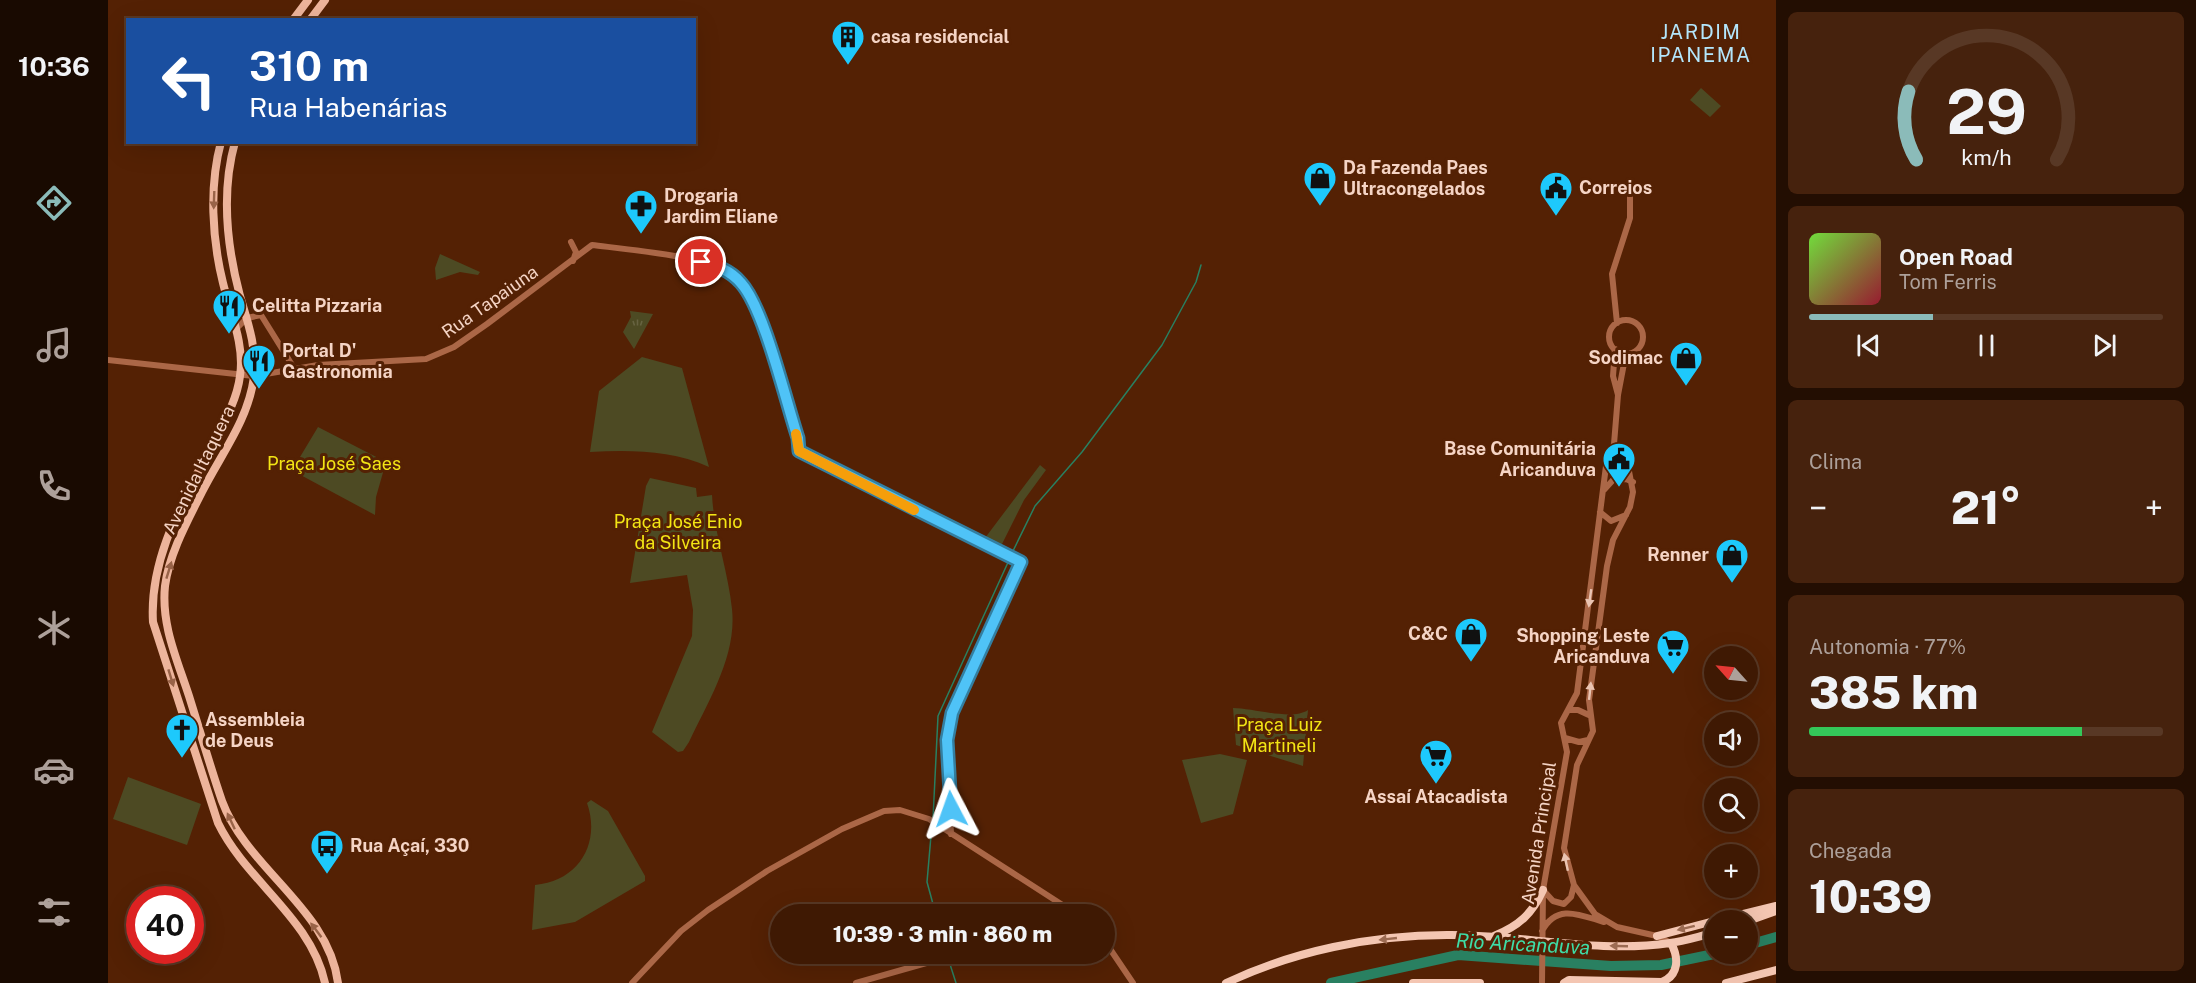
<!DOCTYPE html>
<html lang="pt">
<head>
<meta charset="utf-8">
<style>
	body { margin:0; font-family:"Public Sans",sans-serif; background:#46220d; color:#f1f3f6; height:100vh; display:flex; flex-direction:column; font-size:22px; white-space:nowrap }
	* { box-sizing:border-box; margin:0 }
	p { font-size:20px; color:#ada09a }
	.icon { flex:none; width:33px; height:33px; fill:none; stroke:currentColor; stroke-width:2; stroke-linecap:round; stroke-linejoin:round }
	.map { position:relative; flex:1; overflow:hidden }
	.drawer { display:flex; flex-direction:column; gap:12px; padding:12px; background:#230e02; width:420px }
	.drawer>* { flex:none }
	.banner { position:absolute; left:18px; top:18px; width:570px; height:126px; border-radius:0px; box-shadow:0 6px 24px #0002,0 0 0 2px #583825; background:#1a4fa0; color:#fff; overflow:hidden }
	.needle { width:39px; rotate:297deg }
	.fabs { position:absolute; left:1596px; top:646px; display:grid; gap:12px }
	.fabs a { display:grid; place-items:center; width:54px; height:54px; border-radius:50%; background:#3f1903; box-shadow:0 6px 24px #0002,0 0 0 2px #583825; font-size:30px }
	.speed { position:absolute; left:18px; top:886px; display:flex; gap:12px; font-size:30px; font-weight:700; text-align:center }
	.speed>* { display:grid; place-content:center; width:78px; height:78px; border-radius:50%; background:#3f1903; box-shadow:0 6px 24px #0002,0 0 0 2px #583825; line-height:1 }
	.speed .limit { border:9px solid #d22; background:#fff; color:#111 }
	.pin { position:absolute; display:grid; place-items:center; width:51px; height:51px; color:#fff; margin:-26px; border:3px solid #fff; border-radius:50%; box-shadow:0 2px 6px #0007 }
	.me { position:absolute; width:66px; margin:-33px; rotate:356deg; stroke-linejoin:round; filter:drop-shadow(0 0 4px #0008) }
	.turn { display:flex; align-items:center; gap:21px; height:126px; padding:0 24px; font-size:27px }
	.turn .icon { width:78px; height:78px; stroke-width:2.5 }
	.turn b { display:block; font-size:42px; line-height:51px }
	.big { font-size:45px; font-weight:800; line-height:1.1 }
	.drawer .tile { flex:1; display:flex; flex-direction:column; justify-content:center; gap:9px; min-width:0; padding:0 21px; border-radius:9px; background:#46220d }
	.drawer .dial { align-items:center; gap:0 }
	.dial svg { height:156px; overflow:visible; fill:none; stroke:#583825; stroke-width:7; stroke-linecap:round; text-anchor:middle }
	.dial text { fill:#f1f3f6; stroke:none }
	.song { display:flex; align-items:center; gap:18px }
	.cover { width:72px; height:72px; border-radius:9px; background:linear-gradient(135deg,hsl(100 70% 55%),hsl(350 70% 35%)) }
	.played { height:6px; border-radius:3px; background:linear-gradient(90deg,#8bbbb9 35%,#583825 35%) }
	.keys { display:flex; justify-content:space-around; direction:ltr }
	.heat { display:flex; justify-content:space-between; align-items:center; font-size:33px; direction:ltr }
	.charge { height:9px; border-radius:4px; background:linear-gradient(90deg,#34c759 77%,#583825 0) }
	.trip { position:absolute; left:662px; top:904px; width:345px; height:60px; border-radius:30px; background:#3f1903; box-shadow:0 6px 24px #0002,0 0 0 2px #583825; font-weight:800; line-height:60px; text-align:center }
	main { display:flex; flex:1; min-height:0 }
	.menu { display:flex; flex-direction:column; width:108px; justify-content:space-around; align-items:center; background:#190a01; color:#ada09a }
	.menu .icon { width:42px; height:42px }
	.menu .on { color:#8bbbb9 }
	.menu b { font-size:27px; color:#f1f3f6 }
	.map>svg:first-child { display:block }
	.grass { fill:url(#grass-tufts) }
	.green { fill:#4d4a23 }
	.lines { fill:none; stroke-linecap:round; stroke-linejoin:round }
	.stream { stroke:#298061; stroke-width:1.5 }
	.river { stroke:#298061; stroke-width:10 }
	.tertiary { stroke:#ab6747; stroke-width:6 }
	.primary { stroke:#edb49b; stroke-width:8 }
	.trunk { stroke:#f4c6b2; stroke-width:8 }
	.oneway { fill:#996348 }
	.oneway2 { fill:#eac4b2 }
	.oneway3 { fill:#9c6b52 }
	.route-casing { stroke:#337fa1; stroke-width:15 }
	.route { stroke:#4fc3f7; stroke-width:10 }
	.slow { stroke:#f59e0b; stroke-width:10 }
	.labels { text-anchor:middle; stroke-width:6; stroke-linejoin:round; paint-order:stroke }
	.poi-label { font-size:18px; font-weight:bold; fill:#f5d4c5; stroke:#542104; text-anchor:start }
	.street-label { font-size:18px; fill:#f5d4c5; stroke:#542104 }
	.park-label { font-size:18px; fill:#f3e515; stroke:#542104 }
	.neighbourhood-label { font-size:20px; letter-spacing:1.5px; fill:#b3e6fc; stroke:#542104 }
	.water-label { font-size:20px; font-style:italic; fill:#3edda7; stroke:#542104 }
</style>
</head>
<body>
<main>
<nav class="menu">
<b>10:36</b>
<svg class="icon on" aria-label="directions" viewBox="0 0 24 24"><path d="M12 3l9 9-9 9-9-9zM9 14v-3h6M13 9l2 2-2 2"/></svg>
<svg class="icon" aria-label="music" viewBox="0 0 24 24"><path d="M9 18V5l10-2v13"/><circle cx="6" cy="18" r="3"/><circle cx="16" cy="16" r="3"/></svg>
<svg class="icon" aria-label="phone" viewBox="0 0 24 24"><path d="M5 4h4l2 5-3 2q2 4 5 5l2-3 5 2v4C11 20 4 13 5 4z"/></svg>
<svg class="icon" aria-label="climate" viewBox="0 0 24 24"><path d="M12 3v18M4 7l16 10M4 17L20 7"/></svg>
<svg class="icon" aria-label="car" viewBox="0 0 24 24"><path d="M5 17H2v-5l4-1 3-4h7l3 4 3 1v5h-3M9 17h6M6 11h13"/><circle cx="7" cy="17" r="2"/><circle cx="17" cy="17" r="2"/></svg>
<svg class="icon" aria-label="filters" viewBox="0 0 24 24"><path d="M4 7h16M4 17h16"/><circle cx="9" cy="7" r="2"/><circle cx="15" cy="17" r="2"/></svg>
</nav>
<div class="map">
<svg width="1668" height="983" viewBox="0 0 1668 983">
	<defs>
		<pattern id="grass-tufts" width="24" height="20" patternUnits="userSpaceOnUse" patternTransform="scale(1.5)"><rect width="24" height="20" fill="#4d4a23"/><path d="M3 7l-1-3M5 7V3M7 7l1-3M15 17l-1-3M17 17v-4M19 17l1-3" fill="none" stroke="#676341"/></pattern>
	</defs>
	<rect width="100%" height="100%" fill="#542104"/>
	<path class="grass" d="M522,311L545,314L526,349L515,332L523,317Z"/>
	<path class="green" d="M1593,88L1613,106L1602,117L1582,100Z
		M332,254L372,272L370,275L352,272L328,280L327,268Z
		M534,357L574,368L601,467C563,450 523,450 482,452L491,391Z
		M210,427L278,462L268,497L267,515L187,472L186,467Z
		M932,465L938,470L916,500L893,546L877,538Z
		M542,478L588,488L589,497L604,495C606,533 620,571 624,609C629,656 600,701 581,742L575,751L570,752L544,732L584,636L585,610L579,575L522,583L538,486Z
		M1125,708C1145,708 1184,721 1200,710L1195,766L1128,745Z
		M1112,754L1139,760L1125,814L1093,823L1074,760Z
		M20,777L93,804L79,845L5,819Z
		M483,800L500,811L537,876V881L467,922L424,930L427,885C471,881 493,843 479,803Z"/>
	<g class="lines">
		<path class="stream" d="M904,553L927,506L974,452L1054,345L1088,282L1093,265
			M825,819L830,716L902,558
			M824,824L819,882L828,915
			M840,958L848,983"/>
		<path class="river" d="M1640,945L1668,937
			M1223,983L1350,955L1503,966L1553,965L1606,954"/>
		<path class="tertiary" d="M463,242L468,252L465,261
			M1501 337a17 17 0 1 1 34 0a17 17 0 1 1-34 0Z
			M1509,323L1504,274L1522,218V195
			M127,330L139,318L153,315L186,368
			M1507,349L1505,376L1510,395
			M0,360L146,376L210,365L318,359L346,347L379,324L484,245C516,249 594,256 619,271C654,292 677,398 690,438L691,451L913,562L851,696L841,724L839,754L843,834
			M1506,444L1520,466L1525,492L1522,507L1505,540L1499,566L1481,700L1485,731L1469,765L1456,848L1466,885L1487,914L1509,927L1549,936L1563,943
			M1495,491L1505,480L1518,479L1525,482
			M1492,512L1503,521L1518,515
			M1461,710H1470L1483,716
			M1457,738L1471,742L1480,740
			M1435,890L1445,901L1456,904L1463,897L1466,885
			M1434,931C1449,903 1472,915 1496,922
			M996,940L1025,983
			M524,983L573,931L600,910L659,871L734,829L776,811L792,810L821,819L970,915
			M748,983L850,954
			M1434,983L1435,890L1459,752L1453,723L1469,693L1498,466L1506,444L1510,395L1518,353"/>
		<path class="primary" d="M185,20L200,0
			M202,20L217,0
			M113,142C101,186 104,239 115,283C122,312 137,345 132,376C129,400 116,422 105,443C76,500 41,557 45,622L110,823C138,881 203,918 217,983
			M127,142C113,192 119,247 132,296C140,323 149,348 146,377C140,421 113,454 94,492C80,520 61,554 57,586C53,625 69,659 81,696C92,731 102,766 114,801C139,869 221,909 230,983"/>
		<path class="trunk" d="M1607,921L1668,906
			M1640,921L1668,911
			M1386,936C1411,926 1424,914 1435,890
			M1549,936L1606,921
			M1118,983C1186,951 1263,935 1339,935C1413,934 1488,954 1562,943C1577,941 1592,936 1606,933
			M1305,983H1372
			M1456,983L1461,980L1554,982C1571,975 1571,958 1563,943
			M1618,983L1668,970"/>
	</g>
	<defs><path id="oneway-solid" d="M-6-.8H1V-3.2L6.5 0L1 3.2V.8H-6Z" transform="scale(1.5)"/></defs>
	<g class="oneway">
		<use href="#oneway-solid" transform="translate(106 200) rotate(92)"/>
		<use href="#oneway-solid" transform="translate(61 570) rotate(-73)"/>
		<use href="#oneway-solid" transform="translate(63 678) rotate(73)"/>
		<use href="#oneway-solid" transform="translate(123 821) rotate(-115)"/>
		<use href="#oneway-solid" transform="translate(208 930) rotate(-127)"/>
	</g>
	<g class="oneway2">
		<use href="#oneway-solid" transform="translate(1482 598) rotate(98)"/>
		<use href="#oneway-solid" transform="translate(1482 691) rotate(-84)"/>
		<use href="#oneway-solid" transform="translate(1458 862) rotate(-102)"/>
	</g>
	<g class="oneway3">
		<use href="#oneway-solid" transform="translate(1578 928) rotate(166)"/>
		<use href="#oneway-solid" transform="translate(1280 939) rotate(174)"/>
		<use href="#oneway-solid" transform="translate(1511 946) rotate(-178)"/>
	</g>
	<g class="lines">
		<g class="route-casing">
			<path id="route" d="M593,262C609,266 622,270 633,283C656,308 678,402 690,438L691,451L913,562L844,713L839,740L843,809"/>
		</g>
		<use href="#route" class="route"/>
		<path class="slow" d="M688,434L691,451L806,510"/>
	</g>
	<defs>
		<g id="building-pin" transform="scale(1.725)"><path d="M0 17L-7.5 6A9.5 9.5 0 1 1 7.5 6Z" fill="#1dc9fc" stroke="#542104"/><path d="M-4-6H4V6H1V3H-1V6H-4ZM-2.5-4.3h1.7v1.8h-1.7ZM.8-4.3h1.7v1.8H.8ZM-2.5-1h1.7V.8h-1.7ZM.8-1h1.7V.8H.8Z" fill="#111"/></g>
		<g id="shop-pin" transform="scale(1.725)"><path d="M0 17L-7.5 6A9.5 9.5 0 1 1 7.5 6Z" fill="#1dc9fc" stroke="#542104"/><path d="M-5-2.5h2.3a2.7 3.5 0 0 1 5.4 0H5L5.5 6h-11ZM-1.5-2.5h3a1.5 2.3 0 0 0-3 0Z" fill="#111"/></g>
		<g id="civic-pin" transform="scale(1.725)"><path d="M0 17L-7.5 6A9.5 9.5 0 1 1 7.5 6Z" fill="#1dc9fc" stroke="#542104"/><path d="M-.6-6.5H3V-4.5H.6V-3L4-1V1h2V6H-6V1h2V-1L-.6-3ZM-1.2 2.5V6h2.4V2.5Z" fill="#111"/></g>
		<g id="pharmacy-pin" transform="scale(1.725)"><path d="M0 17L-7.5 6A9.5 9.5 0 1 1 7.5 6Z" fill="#1dc9fc" stroke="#542104"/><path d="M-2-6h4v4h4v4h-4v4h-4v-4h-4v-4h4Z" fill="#111"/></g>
		<g id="restaurant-pin" transform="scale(1.725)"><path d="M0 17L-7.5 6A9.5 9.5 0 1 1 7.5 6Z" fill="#1dc9fc" stroke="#542104"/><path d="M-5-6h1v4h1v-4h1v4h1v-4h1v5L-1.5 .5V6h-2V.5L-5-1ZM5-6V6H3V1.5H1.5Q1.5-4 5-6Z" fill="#111"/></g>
		<g id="supermarket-pin" transform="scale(1.725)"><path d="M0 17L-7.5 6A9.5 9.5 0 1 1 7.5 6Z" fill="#1dc9fc" stroke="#542104"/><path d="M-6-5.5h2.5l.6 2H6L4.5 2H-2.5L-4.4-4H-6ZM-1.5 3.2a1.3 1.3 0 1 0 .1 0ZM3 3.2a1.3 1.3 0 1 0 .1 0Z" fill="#111"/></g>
		<g id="church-pin" transform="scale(1.725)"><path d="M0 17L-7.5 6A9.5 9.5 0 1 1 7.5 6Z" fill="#1dc9fc" stroke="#542104"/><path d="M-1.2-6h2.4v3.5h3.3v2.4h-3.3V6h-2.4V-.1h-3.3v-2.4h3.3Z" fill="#111"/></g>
		<g id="bus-pin" transform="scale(1.725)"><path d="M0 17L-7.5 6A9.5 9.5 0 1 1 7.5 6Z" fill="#1dc9fc" stroke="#542104"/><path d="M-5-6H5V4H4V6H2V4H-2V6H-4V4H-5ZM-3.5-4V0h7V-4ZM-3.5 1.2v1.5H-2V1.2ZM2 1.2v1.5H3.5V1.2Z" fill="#111"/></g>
	</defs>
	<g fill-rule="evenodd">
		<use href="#building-pin" x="740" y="37"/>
		<use href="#shop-pin" x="1212" y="178"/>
		<use href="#civic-pin" x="1448" y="188"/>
		<use href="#pharmacy-pin" x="533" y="206"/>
		<use href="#restaurant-pin" x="121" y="306"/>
		<use href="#shop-pin" x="1578" y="358"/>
		<use href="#restaurant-pin" x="151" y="361"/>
		<use href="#civic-pin" x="1511" y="459"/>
		<use href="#shop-pin" x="1624" y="555"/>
		<use href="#shop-pin" x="1363" y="634"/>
		<use href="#supermarket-pin" x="1565" y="646"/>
		<use href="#church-pin" x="74" y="730"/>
		<use href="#supermarket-pin" x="1328" y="756"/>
		<use href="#bus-pin" x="219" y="846"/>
	</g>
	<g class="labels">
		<g class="poi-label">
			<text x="763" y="43">casa residencial</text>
			<text x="1235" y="174">Da Fazenda Paes<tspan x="1235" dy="21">Ultracongelados</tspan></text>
			<text x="1471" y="194">Correios</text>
			<text x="556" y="202">Drogaria<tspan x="556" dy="21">Jardim Eliane</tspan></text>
			<text x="144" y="312">Celitta Pizzaria</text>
			<text x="174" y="357">Portal D'<tspan x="174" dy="21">Gastronomia</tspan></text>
			<text x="1555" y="364" text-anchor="end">Sodimac</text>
			<text x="1488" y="455" text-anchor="end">Base Comunitária<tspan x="1488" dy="21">Aricanduva</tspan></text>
			<text x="1601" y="561" text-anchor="end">Renner</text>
			<text x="1340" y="640" text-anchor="end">C&amp;C</text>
			<text x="1542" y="642" text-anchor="end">Shopping Leste<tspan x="1542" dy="21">Aricanduva</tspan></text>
			<text x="97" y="726">Assembleia<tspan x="97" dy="21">de Deus</tspan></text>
			<text x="1328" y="803" text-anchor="middle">Assaí Atacadista</text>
			<text x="242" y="852">Rua Açaí, 330</text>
		</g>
		<g class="street-label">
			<text transform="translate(382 302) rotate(-35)" y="6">Rua Tapaiuna</text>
			<text transform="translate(91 470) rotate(-64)" y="6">Avenida Itaquera</text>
			<text transform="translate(1431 833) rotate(-81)" y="6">Avenida Principal</text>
		</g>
		<g class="park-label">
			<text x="226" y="470">Praça José Saes</text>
			<text x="570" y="528">Praça José Enio<tspan x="570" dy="21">da Silveira</tspan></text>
			<text x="1171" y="731">Praça Luiz<tspan x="1171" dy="21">Martineli</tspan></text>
		</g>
		<g class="neighbourhood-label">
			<text x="1593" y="39">JARDIM<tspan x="1593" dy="23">IPANEMA</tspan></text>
		</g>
		<g class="water-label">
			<text transform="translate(1415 944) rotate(3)" y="7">Rio Aricanduva</text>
		</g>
	</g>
</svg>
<div class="fabs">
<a><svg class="needle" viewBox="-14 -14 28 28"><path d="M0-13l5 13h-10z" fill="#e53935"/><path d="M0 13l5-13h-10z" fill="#ada09a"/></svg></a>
<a><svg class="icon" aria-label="sound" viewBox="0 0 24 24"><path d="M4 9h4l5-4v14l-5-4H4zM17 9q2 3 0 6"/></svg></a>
<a><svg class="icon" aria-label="search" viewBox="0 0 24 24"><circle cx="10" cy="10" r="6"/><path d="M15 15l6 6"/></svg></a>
<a>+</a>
<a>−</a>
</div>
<div class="speed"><div class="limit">40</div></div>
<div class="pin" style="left:593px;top:262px;background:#d93025"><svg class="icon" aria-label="arrive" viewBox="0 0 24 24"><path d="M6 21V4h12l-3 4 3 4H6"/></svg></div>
<svg class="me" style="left:843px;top:809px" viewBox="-20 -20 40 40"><path d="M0-17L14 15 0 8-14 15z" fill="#4fc3f7" stroke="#fff" stroke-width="4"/></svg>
<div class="trip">10:39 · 3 min · 860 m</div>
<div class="banner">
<div class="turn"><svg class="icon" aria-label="left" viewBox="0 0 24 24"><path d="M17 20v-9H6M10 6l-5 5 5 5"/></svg><div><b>310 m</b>Rua Habenárias</div></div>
</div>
</div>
<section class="drawer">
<div class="tile dial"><svg viewBox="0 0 100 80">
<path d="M14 69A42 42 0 1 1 86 69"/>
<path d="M14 69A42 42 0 0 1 10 34" stroke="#8bbbb9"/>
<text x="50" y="56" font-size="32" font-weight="700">29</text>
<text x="50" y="72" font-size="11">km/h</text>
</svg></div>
<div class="tile">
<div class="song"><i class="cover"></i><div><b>Open Road</b><p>Tom Ferris</p></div></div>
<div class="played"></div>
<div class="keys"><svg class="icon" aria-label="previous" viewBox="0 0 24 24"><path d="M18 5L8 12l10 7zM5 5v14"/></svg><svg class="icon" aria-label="pause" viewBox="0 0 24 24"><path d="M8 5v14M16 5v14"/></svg><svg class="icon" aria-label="next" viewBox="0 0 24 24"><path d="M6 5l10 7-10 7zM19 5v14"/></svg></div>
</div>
<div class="tile"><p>Clima</p>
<div class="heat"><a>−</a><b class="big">21°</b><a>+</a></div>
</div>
<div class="tile"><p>Autonomia · 77%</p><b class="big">385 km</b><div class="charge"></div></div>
<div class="tile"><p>Chegada</p><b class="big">10:39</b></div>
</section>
</main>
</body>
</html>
